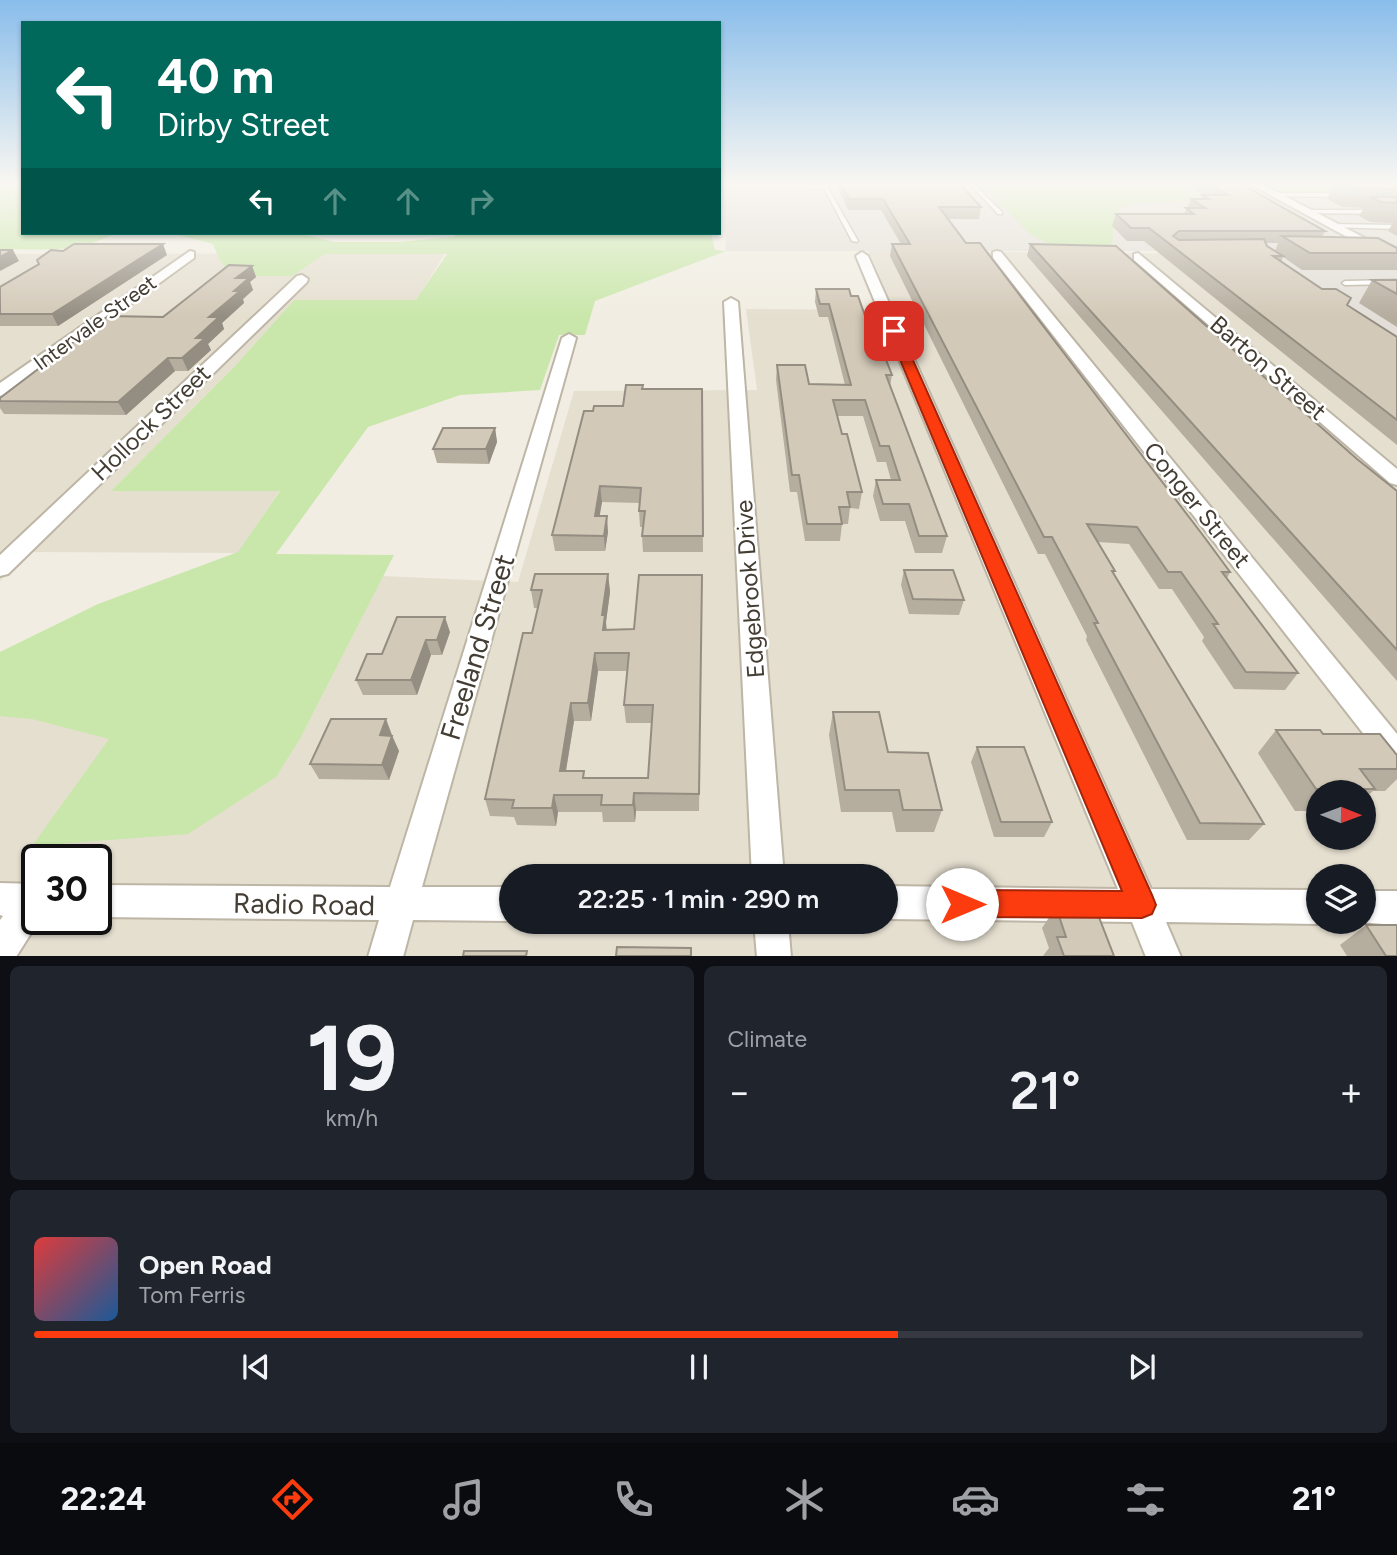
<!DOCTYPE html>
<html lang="en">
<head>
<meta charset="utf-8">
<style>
	body { margin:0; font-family:Figtree,sans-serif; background:#20242c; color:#f1f3f6; height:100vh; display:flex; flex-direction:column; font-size:26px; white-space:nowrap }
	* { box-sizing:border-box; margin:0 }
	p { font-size:23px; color:#9ea1a6 }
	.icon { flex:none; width:38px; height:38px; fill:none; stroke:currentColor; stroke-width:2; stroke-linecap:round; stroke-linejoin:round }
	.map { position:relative; height:956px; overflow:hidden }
	.drawer { display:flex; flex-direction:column; gap:10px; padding:10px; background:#0d0f14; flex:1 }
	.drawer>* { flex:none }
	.hud { position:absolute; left:21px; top:21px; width:700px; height:214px; border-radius:0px; box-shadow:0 2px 5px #0004; background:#00695c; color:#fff; overflow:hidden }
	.needle { width:46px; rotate:91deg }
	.fabs { position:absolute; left:1306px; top:780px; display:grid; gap:14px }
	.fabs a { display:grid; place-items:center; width:70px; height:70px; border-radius:50%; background:#171b24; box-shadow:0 2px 5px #0004; font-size:35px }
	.speed { position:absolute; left:21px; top:844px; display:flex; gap:14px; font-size:35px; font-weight:700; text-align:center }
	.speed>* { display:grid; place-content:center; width:91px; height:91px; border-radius:50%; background:#171b24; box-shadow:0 2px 5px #0004; line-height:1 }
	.speed .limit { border:4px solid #111; border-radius:10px; background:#fff; color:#111 }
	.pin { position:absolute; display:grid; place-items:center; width:60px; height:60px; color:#fff; margin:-30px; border-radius:14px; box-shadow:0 4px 10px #0006 }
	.me { position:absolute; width:77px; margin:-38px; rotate:90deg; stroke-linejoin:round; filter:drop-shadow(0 0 5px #0008) }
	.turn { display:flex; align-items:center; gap:24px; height:147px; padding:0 21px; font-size:32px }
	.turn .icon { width:91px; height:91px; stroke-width:2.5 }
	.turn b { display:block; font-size:49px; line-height:60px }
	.lanes { display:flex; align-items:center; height:66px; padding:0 21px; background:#0003; justify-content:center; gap:35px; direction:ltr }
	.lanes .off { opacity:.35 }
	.big { font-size:52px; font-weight:600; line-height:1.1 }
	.drawer .card { flex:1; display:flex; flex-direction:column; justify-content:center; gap:10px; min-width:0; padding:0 24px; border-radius:10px; background:#20242c }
	.drawer .dial { align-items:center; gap:0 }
	.dial b { font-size:91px; line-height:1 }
	.song { display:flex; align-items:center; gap:21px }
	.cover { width:84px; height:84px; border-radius:10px; background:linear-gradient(135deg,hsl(0 70% 55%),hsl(210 70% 35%)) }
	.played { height:7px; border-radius:4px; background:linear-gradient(90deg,#fc3b0f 65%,#363941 65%) }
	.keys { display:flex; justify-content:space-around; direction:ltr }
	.heat { display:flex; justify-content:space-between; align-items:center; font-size:38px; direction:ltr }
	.drawer .tiles { flex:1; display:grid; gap:10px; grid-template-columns:1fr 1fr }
	.card:last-child { grid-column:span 2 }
	.trip { position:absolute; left:499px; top:864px; width:399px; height:70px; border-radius:35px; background:#171b24; box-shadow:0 2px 5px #0004; font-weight:600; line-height:70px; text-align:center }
	.menu { display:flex; height:112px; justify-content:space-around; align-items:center; background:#090b0e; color:#9ea1a6 }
	.menu .icon { width:49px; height:49px }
	.menu .on { color:#fc3b0f }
	.menu b { font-size:32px; color:#f1f3f6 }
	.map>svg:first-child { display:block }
	.residential { fill:#e5dfd0; fill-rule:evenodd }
	.industrial { fill:#e3ded8 }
	.green { fill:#c9e7aa }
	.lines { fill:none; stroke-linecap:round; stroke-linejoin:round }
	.lane-casing { stroke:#bdb5a5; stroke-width:3 }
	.street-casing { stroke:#bdb5a5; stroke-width:4 }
	.lane { fill:#fff; fill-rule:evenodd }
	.street { fill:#fff; fill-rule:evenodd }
	.wall { fill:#b5ad9e; fill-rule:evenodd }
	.shaded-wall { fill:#948d81 }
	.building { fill:#d3c9b8; stroke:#948d81; stroke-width:2; fill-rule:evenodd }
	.route { fill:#fc3b0f; stroke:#a4260a; stroke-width:2 }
	.labels { text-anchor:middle; stroke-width:5; stroke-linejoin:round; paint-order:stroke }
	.far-street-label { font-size:21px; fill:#433d33; stroke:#fff }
	.street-label { font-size:24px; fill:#433d33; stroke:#fff }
	.near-street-label { font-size:28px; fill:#433d33; stroke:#fff }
</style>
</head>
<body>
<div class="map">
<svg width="1397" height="957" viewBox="0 0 1397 957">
	<rect width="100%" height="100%" fill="#f1ede2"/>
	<path class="residential" d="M868,251L1256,254L1397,348V956L0,957V701L301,737L383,576L518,582L574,391L757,390L746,309L894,310ZM1318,793H1363V838H1318ZM37,859H96V919H37ZM511,877H886V922H511ZM1318,877H1363V922H1318Z
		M445,253L417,300H294L235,366L112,490H280L238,553L29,552L0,581V254Z"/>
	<path class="industrial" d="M722,183H1397V338L1263,251H726Z"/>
	<path class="green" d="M0,183H23V233H115C79,254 40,249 0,249Z
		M980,183H1178L1213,200L1131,203L1118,209L1123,218L1114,222L1112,246L1051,245L1030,234Z
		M1262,183H1397V192H1279Z
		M141,233H298L335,242H398L453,237L458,233H711L715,250L726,251L595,301L585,335H559L540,390L460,395L368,427L276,554L394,555L301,737L276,777L188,834L32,846L109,739L32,719L0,716V652L98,604L238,552L280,491H111L235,366L294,300H416L447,254H325L292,276H232L220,261L213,244L175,234L144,235Z"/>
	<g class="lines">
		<g class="lane-casing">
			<path id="lane" d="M803,183H807L808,186H822L821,183H825L858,241L857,242L852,241L824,188H804Z
				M969,183H973L1002,212V214H998Z
				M1272,193H1342L1345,195L1342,197L1274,196L1272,195Z
				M1305,210H1397V214L1307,213L1305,212Z
				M1329,224L1397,225V229L1331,227L1328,225Z
				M1397,280V284L1345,285L1342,283L1345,281Z"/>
		</g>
		<g class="street-casing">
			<path id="street" d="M1248,183H1260L1397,255V264Z
				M190,251L194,252V258L6,394L0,396V383Z
				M997,251L1001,252L1397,734V768L1387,764L993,258V252Z
				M862,252L868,256L1151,889L1318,890V922H1321L1318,924L1166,922L1181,957H1146L1132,922L886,919V886L1118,889L856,256Z
				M1138,253L1397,469V485L1390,483L1134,260V254Z
				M302,275L308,279L307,282L8,574L0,576V555L297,276Z
				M731,298L738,302L784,877H752L724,302Z
				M569,334L576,338L422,887H511V921L413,920L403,957H368L379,920L96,917V885L390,887L562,338Z
				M0,883L37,884V919H40L16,957H0V920L3,916L0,915Z
				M1363,891H1397V925L1357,922H1363Z
				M754,922H788L791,957H757Z"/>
		</g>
		<use href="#lane" class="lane"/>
		<use href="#street" class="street"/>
	</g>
	<path class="wall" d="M839,183H965L964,188L981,207L979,219H948L966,243L1230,572L1227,578L1298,673L1285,690L1234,689L1202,641L1204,637L1172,589H1159L1129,544L1098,542L1115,571L1113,573L1264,824L1249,840H1187L1086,640L1087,636L1045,554H1038L890,256L892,244H901L881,210H848L838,189Z
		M1184,183H1239L1325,231L1322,237L1397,248V270H1302L1283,257L1281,262L1397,337V445L1144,241H1127L1112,226L1116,214H1184L1191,199H1201L1202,195H1205ZM1266,243H1278L1275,251L1267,246Z
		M1335,183H1397V236L1388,231L1393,223L1370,222L1359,216L1364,208L1342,207L1327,199Z
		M1030,244L1357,459L1397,491V681L1027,256Z
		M167,255L58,326H0V287Z
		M252,266L256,277L250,282L253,290L243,299L244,303L222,323L224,329L208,344L211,350L188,371H175L126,415L4,414L0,408V398L163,317Z
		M1372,280H1397V327L1359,303Z
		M816,289L851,296L869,327L892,375L890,386L947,536L942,553H915L905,521H880L873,496L876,480H891L886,462H877L863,416H837L842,434L862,492L859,509L850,508L848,524H842L840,541H805L797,492H790L776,380L777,365L809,384L845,385L828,317H819L815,302Z
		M643,385V389H702L703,552H643L642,536L643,527H640L639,511L640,503L602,502L599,516L608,532L605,551H555L552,535L623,406Z
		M495,428L497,442L489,464L437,463L433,449Z
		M904,570L964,600L959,615L909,614L901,585Z
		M608,574L610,592L606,622V630L634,629L702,575L699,811H636L635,822H603L602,812H558L556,826L517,825L514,817L490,816L485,799L532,633L538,608H534L531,590ZM598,671H628L624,705L626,723H652L648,778H585L566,771L574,721H591Z
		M450,632L442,655H431L417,695H363L356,680L382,654Z
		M833,712L888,752L942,810L934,832H896L892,812H841L829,735Z
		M1276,730L1323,734L1397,755V779L1385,791H1373L1363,800V793H1318V811H1295L1258,753Z
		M392,735L399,751L389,780L319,779L310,764Z
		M977,747L1052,822L1044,837H994L971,762Z
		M1056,907L1114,956H1043L1049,948L1042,928Z
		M1366,925L1397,956H1347L1340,945Z"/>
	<path class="shaded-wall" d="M163,244L167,255L58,326L52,314Z
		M13,250L19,261L0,271V257Z
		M252,266L256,277L250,282L253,290L243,299L244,303L222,323L224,329L208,344L211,350L188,371L182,358L209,317L234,291L236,278Z
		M168,358L175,371L126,415L118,402Z
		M495,428L497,442L489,464L486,449Z
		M600,486L602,502L597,532L595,516Z
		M607,516L608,532L605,551L604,536Z
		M608,574L610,592L606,622L607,633L605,647L602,615Z
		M445,617L450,632L442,655L437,640Z
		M426,640L431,655L417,695L411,680Z
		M595,653L598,671L591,721L588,703Z
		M571,703L574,721L563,788L560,771Z
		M386,719L392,735L386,751L380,735Z
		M392,736L399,751L389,780L382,765Z
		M634,793L636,811L635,822L633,805Z
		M554,795L558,812L556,826L552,808Z"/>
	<path class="building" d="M841,183H959L981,207H939L966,243H980L1060,348L1205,538L1230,572H1222L1298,673L1246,672L1213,624H1218L1181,572H1168L1137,527L1087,524L1115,571H1112L1264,824L1200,823L1094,623H1098L1052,537H1044L892,244H910L883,199H849Z
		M1207,183H1239L1325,231H1179L1173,236L1179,240L1264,239L1267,246L1283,256H1273L1322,289H1336L1351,298L1347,305L1397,337V420L1149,228H1131L1116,214H1194L1186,208H1205L1191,199H1209L1202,195H1228Z
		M1341,183H1397V189L1352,188Z
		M1370,197H1397V203L1381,202Z
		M1282,236L1378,238L1397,248V253H1310Z
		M74,244H163L52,314H0V287L39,264L37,260L51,250L63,251Z
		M1030,244L1116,246L1357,459L1397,491V650Z
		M0,250H13L0,257Z
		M229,265L252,266L236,278H249L234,291H240L209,317H219L196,338H205L182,358H168L118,402L0,401V398L108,316L163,317Z
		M1372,280H1397V294Z
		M816,289H849L851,296H858L869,327H873L892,375H886L947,536H919L909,504H883L876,480H900L889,446H880L865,400H833L842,434H847L862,492H847L850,507H839L842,524H807L799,475H792L777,365H805L809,384L851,385L829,304H820Z
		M626,385H643L642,389H702L703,536H642L645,511H639L641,488L600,486L595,516H607L604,536L552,535L584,411H593L594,406H623Z
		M443,428H495L486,449H433Z
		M904,570H953L964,600L913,599Z
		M535,574H608L602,615H605L603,630L634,629L639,575H702L699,794L634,793L633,805H601L602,795H554L552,808H512L514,800L485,799L523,633H532L542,590H531ZM595,653H629L624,705H653L648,778H583L584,771H560L571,703H588Z
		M397,617H445L437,640H426L411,680H356L367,654H382Z
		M833,712H879L888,752L928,753L942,810H903L899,790H845Z
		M331,719H386L380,735L392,736L382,765L310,764Z
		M1276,730H1320L1323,734H1380L1397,755V769H1360L1375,789H1316Z
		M977,747H1024L1052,822H1001Z
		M1056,907H1095L1114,956H1064L1057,937H1066Z
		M1366,925H1397V956H1386Z
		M617,947L691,948V956H616Z
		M464,951H527L526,956H463Z"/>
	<linearGradient id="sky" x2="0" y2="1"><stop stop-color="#89bdeb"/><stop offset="0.58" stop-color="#f9f7f2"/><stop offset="1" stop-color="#f9f7f2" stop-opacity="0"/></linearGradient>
	<rect width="1397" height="317" fill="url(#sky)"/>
	<path class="route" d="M894,328L900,331L1152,895L1156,905L1152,914L1142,918L962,917L953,913L949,904L953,894L962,890L1122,891L888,331Z"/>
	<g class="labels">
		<g class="far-street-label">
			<text transform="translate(95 323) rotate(-36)" y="7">Intervale Street</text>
		</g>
		<g class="street-label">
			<text transform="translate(1268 368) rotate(41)" y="8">Barton Street</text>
			<text transform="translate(151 423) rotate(-44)" y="8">Hollock Street</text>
			<text transform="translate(1197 505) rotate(51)" y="8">Conger Street</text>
			<text transform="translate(750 589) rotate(-94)" y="8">Edgebrook Drive</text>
		</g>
		<g class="near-street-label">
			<text transform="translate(477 647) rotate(-73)" y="10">Freeland Street</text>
			<text transform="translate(304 904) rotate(1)" y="10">Radio Road</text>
		</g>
	</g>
</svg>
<div class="fabs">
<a><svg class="needle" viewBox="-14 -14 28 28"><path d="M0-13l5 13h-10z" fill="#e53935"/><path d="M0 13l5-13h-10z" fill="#9ea1a6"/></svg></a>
<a><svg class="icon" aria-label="layers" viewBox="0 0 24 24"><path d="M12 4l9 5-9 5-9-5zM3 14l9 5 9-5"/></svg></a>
</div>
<div class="speed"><div class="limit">30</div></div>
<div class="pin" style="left:894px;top:331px;background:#d93025"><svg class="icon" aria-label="arrive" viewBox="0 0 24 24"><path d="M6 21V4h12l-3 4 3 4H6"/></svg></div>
<svg class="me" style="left:962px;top:904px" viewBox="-20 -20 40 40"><circle r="19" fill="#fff"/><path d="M0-13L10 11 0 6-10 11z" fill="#fc3b0f"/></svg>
<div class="trip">22:25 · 1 min · 290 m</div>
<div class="hud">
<div class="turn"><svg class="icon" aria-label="left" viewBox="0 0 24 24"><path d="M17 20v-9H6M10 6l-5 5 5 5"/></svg><div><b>40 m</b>Dirby Street</div></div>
<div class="lanes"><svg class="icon" aria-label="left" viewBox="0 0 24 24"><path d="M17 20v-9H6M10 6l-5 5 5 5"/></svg><svg class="icon off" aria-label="ahead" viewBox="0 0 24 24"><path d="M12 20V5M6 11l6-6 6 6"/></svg><svg class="icon off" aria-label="ahead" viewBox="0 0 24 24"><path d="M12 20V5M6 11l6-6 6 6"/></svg><svg class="icon off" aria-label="right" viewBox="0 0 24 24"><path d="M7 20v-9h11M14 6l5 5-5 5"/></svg></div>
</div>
</div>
<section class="drawer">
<div class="tiles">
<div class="card dial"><b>19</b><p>km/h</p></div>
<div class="card"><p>Climate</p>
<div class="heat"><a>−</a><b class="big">21°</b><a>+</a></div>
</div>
<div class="card">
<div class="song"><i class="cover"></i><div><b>Open Road</b><p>Tom Ferris</p></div></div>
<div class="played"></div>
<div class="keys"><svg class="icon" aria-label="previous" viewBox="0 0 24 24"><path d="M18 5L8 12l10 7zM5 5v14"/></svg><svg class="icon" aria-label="pause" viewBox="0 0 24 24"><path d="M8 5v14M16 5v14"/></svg><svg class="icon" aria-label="next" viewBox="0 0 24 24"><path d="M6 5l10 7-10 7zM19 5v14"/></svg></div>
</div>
</div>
</section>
<nav class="menu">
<b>22:24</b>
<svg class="icon on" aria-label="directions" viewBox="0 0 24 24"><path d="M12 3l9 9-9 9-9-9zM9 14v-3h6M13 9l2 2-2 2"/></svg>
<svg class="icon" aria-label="music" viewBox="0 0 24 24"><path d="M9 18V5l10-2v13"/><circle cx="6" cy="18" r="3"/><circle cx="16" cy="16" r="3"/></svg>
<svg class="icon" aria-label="phone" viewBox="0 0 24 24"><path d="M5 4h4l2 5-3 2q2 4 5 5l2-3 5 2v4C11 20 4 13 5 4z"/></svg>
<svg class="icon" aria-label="climate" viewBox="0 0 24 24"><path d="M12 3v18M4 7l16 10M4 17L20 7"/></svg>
<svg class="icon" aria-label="car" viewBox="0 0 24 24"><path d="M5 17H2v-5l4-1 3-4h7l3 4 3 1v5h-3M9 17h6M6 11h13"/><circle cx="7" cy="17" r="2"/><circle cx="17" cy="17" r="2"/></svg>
<svg class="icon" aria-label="filters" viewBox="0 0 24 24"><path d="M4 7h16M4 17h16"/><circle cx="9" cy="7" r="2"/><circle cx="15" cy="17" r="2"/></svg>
<b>21°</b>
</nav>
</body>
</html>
